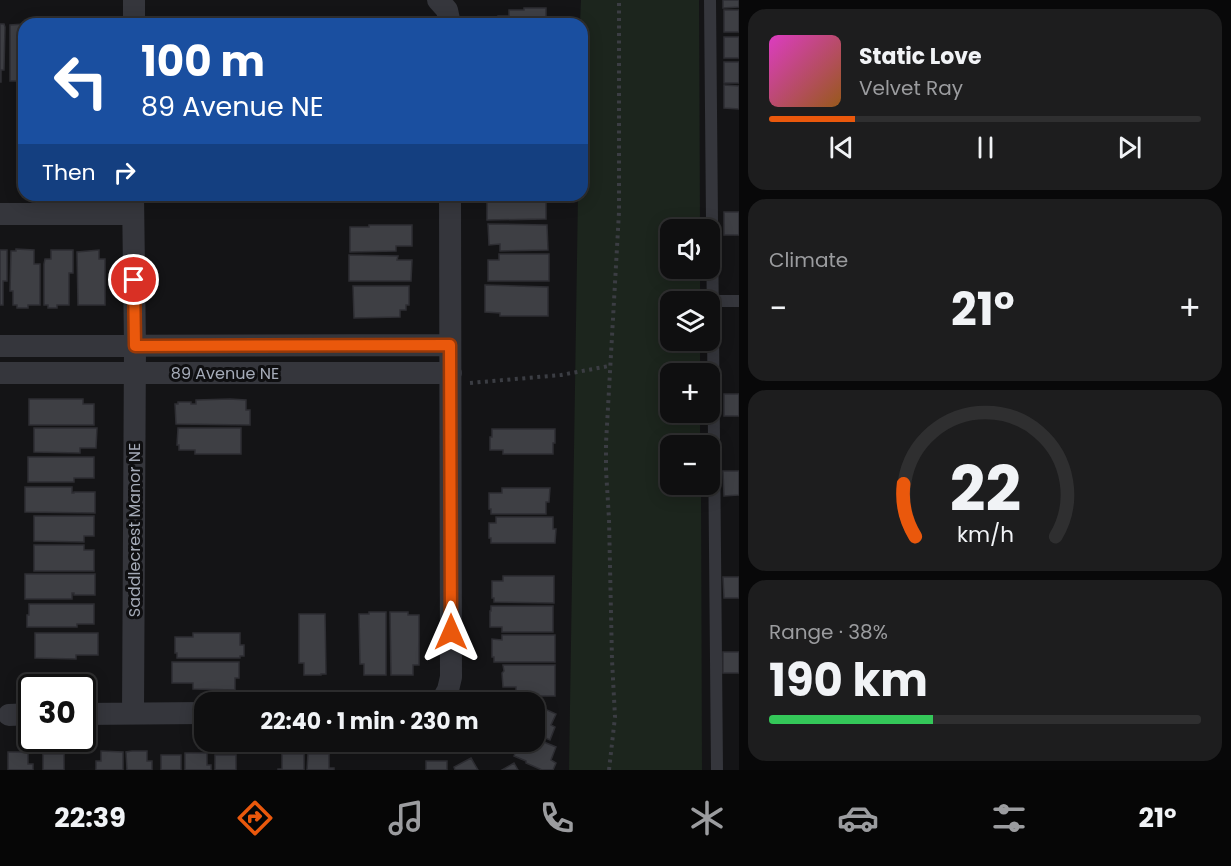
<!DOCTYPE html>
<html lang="en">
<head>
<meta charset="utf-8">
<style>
	body { margin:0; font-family:Poppins,sans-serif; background:#1d1d1e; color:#f1f3f6; height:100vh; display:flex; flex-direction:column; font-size:22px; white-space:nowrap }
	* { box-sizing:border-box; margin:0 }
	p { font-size:20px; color:#9b9c9f }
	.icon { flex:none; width:33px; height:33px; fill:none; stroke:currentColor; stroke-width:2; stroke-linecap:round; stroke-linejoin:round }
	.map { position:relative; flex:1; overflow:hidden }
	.sheet { display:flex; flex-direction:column; gap:9px; padding:9px; background:#080809; width:492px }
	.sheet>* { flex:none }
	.top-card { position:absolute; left:18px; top:18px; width:570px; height:183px; border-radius:18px; box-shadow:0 3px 15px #0003,0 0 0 2px #2f2f30; background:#1a4fa0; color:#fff; overflow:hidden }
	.buttons { position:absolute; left:660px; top:219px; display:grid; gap:12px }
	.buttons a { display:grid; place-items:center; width:60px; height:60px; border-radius:12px; background:#0f0f10; box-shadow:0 3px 15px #0003,0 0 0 2px #2f2f30; font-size:30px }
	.speed { position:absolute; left:18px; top:674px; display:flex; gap:12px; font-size:30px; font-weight:700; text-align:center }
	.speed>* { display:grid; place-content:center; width:78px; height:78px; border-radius:50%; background:#0f0f10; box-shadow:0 3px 15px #0003,0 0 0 2px #2f2f30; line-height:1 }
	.speed .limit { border:3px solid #111; border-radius:9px; background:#fff; color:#111 }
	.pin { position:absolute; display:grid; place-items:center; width:51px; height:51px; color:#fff; margin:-26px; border:3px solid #fff; border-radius:50%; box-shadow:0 2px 6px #0007 }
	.me { position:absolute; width:66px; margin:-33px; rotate:0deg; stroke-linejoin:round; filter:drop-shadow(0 0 4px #0008) }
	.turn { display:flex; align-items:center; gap:21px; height:126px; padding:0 24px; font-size:27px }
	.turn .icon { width:78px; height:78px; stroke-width:2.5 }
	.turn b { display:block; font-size:42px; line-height:51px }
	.then { display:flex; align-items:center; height:57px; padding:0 24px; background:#0003; gap:12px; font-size:22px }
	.big { font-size:45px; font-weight:700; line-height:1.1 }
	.sheet .card { flex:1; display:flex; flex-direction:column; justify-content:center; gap:9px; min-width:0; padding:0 21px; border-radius:18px; background:#1d1d1e }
	.sheet .dial { align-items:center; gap:0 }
	.dial svg { height:156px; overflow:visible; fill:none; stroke:#2f2f30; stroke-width:7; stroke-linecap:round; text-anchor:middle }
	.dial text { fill:#f1f3f6; stroke:none }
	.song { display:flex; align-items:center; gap:18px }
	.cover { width:72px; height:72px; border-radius:9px; background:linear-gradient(135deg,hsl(310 70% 55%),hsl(30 70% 35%)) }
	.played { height:6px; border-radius:3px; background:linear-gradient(90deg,#ea580c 20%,#2f2f30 20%) }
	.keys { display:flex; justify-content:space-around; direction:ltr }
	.heat { display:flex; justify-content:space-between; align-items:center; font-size:33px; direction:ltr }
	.charge { height:9px; border-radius:4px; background:linear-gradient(90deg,#34c759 38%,#2f2f30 0) }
	.trip { position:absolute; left:194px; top:692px; width:351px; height:60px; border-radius:18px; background:#0f0f10; box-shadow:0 3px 15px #0003,0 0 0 2px #2f2f30; font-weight:700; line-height:60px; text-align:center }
	.dock { display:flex; height:96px; justify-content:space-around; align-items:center; background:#060606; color:#9b9c9f }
	.dock .icon { width:42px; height:42px }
	.dock .selected { color:#ea580c }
	.dock b { font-size:27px; color:#f1f3f6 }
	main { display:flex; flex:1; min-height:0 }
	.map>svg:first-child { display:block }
	.green { fill:#1c251d }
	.building { fill:#3e3f44; stroke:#2e2e33; stroke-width:1.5 }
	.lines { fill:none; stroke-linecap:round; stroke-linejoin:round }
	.path { stroke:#3b3d43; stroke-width:4; stroke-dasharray:3 4.5; stroke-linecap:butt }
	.lane { stroke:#35363c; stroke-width:12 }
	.street { stroke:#35363c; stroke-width:22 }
	.route-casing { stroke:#983908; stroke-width:15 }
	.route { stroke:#ea580c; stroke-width:10 }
	.labels { text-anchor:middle; stroke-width:6; stroke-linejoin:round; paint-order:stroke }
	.street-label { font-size:16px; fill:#a5abb8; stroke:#0f0f11 }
</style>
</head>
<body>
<main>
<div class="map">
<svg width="739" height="770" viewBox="0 0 739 770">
	<rect width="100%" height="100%" fill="#141416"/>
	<path class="green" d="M581,0H699L700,229L670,230V268L700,269V301L670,302V340L700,341V373L670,374V412L700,413V445L670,446V484L701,485L702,770H569L578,195H582V24H580Z"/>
	<path class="building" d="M723,0H739V7L723,8Z
		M524,8H546V24H498V16H509V10H524Z
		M724,10H739V32H724Z
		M0,24H4L5,27L4,70H1V82H0Z
		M24,24V81H10V25Z
		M724,37H739V58H724Z
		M724,62H739V83H724Z
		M724,85L739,86V109L724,108Z
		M499,195H546V219L487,220V198H499Z
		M724,212H739V235H724Z
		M488,224L547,225L548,250L500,251V244L489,245Z
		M369,225H412V246H396V251L350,252V227H369Z
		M16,249L34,250V264H40V305H28V308H17V305H13V291H10L11,251H16Z
		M0,250H7V281H3V305H0Z
		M51,250H73V273H69V305H57V308H48V305H44V264L45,259H51Z
		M99,250V259H105V305H78L77,252Z
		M499,254H549V281H488V260H499Z
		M349,255L398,256L397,260H412L411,281H349Z
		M485,285L548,287V316H500V313L485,312Z
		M353,286H409V305H406V310H400V317L354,318Z
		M724,394H739V416H724Z
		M29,399H83V404H94V425H29Z
		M230,399L246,400V410H250V425L176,424L175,404H178V402H191V404H196V400Z
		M34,428H97L96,448H80V453L34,452Z
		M178,428H241V454H195V450H179V445H177Z
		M492,429H555V443H553V454H503V450H490V437H492Z
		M28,457H94V478H74V482H28Z
		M723,471H739V495L724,496Z
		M25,487H72V493H74V492H95V513L25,512Z
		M502,488H550L549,502H546V514H491V509H489V493H502Z
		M34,516H94V536H84V542L34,541Z
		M496,517H553V529H556L555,543H491V538H489V523H496Z
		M34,545H84V550H94V571H34Z
		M25,574H95V595H74V593H72V599H25Z
		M503,576H554V603L494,602V598H492V581H503Z
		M723,577H739V598H724Z
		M29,604H94V624H77V627H27V615H29Z
		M491,606H553V632H502V627H490V611H491Z
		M369,612H386V675H364V664H360L359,614H369Z
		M390,612H408V615H419V665H413V675H391Z
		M299,614H325L326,674H321V675H304V663H299Z
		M35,633H98V655H76V659L35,658Z
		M193,633H240V645H244V656H240V658H177V653H175V637H193Z
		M502,635H555V662H494V657H492V639L502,640Z
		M723,652H739V673H723Z
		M172,662H239V678H235V690L193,689V683H172Z
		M503,665H555V696H516V687H503L502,673L504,671Z
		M534,704L556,714L551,725L555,727L550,740L534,733Z
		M534,738L556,747L551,760L556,763L553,770H542L526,763V761L514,756L516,751L499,743V741H534Z
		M101,751L123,752V770H96V761H101Z
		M132,751H147V761H152V770H127L126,752Z
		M8,752H28V764H33V770H8Z
		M185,753H207V765H211V770H185Z
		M43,754H64V770H43Z
		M282,754H304V770H278V769H282Z
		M308,754H329V768H334V770H307Z
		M161,755H181V770H161Z
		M215,755H236V770H215Z
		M471,758L478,770H455L454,767Z
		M426,761H447V770H426Z
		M514,763L518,770H502Z"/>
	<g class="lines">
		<path class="path" d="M470,383L561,375L609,366
			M609,770L615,717L612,660L609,519L606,470V443L619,212V0"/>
		<path class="lane" d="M710,0L717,770
			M713,301H739"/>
		<path class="street" d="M438,0L447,10L450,24
			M134,24V0
			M133,195L135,346L133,713
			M0,214H132
			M0,346L450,345
			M0,373H451
			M441,702L448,690L451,677L450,195
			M82,714L204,713
			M9,715L32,714"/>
	</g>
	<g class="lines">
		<g class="route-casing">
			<path id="route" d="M134,280L135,346L450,345L451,632"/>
		</g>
		<use href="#route" class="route"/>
	</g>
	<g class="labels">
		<g class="street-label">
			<text x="225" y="379">89 Avenue NE</text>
			<text transform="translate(134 530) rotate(-90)" y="6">Saddlecrest Manor NE</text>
		</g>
	</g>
</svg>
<div class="buttons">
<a><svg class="icon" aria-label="sound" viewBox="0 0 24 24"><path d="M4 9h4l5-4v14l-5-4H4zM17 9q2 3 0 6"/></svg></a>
<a><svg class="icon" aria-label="layers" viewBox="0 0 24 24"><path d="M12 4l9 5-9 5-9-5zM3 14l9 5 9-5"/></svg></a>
<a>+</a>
<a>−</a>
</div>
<div class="speed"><div class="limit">30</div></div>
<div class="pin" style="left:134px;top:280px;background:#d93025"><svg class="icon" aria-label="arrive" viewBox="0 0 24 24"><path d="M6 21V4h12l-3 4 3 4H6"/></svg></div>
<svg class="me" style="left:451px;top:632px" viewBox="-20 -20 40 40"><path d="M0-17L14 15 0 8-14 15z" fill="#ea580c" stroke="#fff" stroke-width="4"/></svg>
<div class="trip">22:40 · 1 min · 230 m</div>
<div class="top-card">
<div class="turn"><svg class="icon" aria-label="left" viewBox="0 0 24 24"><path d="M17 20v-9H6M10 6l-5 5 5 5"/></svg><div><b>100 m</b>89 Avenue NE</div></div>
<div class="then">Then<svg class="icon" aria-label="right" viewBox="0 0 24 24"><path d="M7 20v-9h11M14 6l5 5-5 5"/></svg></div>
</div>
</div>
<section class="sheet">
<div class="card">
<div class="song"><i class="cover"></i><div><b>Static Love</b><p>Velvet Ray</p></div></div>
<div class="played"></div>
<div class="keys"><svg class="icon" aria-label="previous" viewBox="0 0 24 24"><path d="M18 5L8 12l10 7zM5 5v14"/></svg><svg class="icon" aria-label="pause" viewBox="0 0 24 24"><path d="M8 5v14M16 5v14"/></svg><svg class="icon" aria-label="next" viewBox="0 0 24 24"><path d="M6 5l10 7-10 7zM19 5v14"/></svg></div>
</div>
<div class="card"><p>Climate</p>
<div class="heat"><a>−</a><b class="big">21°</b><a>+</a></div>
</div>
<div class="card dial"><svg viewBox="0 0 100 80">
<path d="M14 69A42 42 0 1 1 86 69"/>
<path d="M14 69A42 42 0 0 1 8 42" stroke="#ea580c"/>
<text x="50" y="56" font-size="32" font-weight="700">22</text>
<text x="50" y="72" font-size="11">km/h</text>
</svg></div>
<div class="card"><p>Range · 38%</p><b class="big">190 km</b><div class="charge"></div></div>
</section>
</main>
<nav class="dock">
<b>22:39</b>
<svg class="icon selected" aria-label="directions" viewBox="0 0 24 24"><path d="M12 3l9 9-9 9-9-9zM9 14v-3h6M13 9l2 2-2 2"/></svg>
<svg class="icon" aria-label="music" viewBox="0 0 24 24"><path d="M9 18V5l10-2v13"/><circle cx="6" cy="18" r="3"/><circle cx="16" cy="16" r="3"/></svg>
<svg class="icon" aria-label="phone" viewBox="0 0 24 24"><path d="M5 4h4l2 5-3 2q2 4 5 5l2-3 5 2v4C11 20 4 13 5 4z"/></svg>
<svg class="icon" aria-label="climate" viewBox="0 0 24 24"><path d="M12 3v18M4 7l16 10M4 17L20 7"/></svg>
<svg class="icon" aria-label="car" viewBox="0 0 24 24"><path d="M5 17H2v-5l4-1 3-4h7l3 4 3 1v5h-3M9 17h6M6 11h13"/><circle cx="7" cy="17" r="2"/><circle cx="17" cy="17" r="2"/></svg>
<svg class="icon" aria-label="filters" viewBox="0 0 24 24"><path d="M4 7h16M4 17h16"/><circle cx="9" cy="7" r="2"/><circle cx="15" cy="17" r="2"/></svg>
<b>21°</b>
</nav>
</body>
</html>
